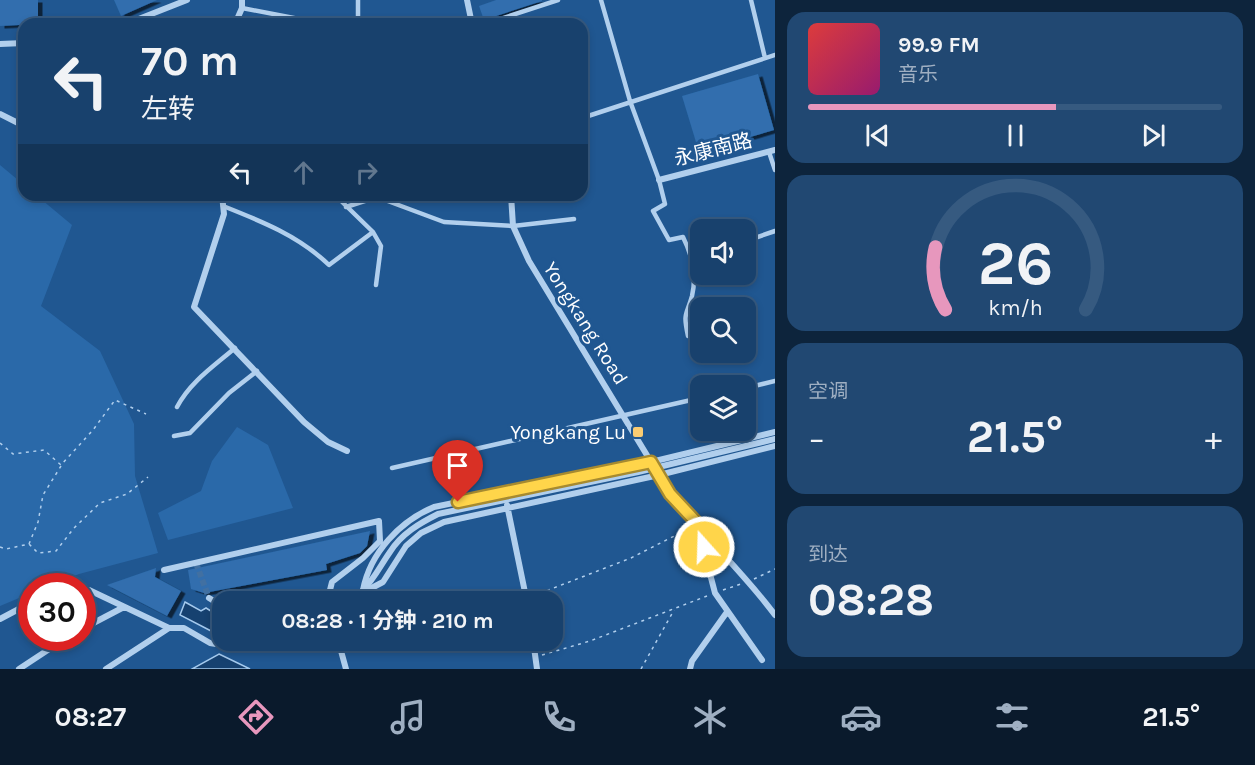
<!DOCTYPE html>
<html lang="zh">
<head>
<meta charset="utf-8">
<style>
	body { margin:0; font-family:Karla,"Noto Sans SC",sans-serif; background:#214872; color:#f1f3f6; height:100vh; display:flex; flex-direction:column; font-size:22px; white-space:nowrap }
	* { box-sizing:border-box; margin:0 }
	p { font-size:20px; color:#9fafc2 }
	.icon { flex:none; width:33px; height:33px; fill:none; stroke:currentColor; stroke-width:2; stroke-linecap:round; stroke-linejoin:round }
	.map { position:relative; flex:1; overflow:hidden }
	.drawer { display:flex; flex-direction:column; gap:12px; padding:12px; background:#0d243c; width:480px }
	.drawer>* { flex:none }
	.top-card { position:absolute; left:18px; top:18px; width:570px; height:183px; border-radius:18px; box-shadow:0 3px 9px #0003,0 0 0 2px #365a80; background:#18416d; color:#f1f3f6; overflow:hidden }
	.fabs { position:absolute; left:690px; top:219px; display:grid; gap:12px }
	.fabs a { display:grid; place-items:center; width:66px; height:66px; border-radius:12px; background:#18416d; box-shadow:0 3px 9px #0003,0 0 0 2px #365a80; font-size:30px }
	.speed { position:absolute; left:18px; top:573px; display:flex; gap:12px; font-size:30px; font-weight:700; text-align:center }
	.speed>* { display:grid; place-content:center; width:78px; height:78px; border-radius:50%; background:#18416d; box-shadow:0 3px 9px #0003,0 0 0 2px #365a80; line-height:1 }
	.speed .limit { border:9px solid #d22; background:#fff; color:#111 }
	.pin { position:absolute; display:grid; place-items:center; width:51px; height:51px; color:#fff; margin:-62px -26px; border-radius:50% 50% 50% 0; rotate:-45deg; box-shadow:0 0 6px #0007 }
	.pin .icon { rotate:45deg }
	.me { position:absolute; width:66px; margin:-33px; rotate:340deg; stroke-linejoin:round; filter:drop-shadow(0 0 4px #0008) }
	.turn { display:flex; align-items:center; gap:21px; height:126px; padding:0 24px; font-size:27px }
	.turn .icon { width:78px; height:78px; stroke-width:2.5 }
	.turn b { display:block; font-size:42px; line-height:51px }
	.lanes { display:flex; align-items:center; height:57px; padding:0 24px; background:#0003; justify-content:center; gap:30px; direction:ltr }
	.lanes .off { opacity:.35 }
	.big { font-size:45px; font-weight:700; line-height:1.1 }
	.drawer .card { flex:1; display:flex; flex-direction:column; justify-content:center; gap:9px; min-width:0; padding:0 21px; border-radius:18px; background:#214872 }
	.drawer .dial { align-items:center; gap:0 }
	.dial svg { height:156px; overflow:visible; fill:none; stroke:#365a80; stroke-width:7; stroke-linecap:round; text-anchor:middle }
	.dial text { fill:#f1f3f6; stroke:none }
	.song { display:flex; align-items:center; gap:18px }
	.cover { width:72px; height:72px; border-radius:9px; background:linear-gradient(135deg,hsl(0 70% 55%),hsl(320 70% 35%)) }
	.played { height:6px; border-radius:3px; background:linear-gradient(90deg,#e797bd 60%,#365a80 60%) }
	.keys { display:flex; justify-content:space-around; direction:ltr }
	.heat { display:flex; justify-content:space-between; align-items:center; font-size:33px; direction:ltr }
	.trip { position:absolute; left:212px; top:591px; width:351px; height:60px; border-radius:18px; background:#18416d; box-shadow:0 3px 9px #0003,0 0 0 2px #365a80; font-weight:700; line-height:60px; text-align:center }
	.dock { display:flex; height:96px; justify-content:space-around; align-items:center; background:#0a1a2c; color:#9fafc2 }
	.dock .icon { width:42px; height:42px }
	.dock .current { color:#e797bd }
	.dock b { font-size:27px; color:#f1f3f6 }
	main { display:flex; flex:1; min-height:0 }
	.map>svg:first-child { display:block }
	.green { fill:#2a69a9 }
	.water { fill:#164170; stroke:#a5caee; stroke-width:1.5 }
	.building { fill:#306eae; filter:url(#shadow) }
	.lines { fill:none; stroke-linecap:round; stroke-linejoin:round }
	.street-tunnel { stroke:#4170a2; stroke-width:6; stroke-dasharray:6 3; stroke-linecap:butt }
	.path { stroke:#b1cfed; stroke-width:1.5; stroke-dasharray:3 4.5; stroke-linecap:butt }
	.lane { stroke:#b1cfed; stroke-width:4.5 }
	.street { stroke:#b1cfed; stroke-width:6 }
	.street-bridge { stroke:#b1cfed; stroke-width:6 }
	.route-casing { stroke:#a68a30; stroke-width:15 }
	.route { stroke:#ffd54a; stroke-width:10 }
	.poi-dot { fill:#facc72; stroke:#205791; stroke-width:2 }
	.labels { text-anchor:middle; stroke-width:6; stroke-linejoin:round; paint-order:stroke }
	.street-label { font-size:20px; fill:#fff; stroke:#205791 }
	.poi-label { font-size:20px; fill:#fff; stroke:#205791; text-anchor:end }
</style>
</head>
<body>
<main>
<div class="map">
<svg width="775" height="669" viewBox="0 0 775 669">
	<defs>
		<filter id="shadow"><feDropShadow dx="4.5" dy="2.5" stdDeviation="0" flood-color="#0009"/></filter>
	</defs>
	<rect width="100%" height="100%" fill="#205791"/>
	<path class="green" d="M0,165L24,185V195H36L72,225L41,306L100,351L134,424L135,476L158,553L79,574L49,586H32L31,593L0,606Z
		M237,427L268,445L293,508L168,540L158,513L201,491L212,461Z"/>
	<path class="water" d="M185,602L201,611L206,608L219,616L222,628L215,633L180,615Z
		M219,654L250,669H192Z"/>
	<path class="building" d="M0,0H38V24L0,26Z
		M114,0H157L121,16Z
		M496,0H542V1L484,20L479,6Z
		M758,74L774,130L699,152L682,96Z
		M370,531L367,546L360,553L326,564L327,570L204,593L191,589L188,570Z
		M156,568L155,577L181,591L167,616L107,585Z"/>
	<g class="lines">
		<path class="street-tunnel" d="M196,563L209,598"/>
		<path class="path" d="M0,443L13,454L44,450L61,465L93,430L115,400L146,414
			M29,544L38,522L43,495L61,466
			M0,547L6,549L29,544L38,553L56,551L74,528L100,503L127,494L148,477
			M754,579L775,569
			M723,590L741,584
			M533,596L631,558L690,528
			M542,655L590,641L707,596
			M641,669L674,610"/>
		<path class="lane" d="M358,0V24
			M601,0L630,101L659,180L665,204L653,211L669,240L683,237C692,255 697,275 692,296C686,317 683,312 688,336
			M751,0L765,58
			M242,8L325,24
			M485,24L558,0
			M582,118L775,55
			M769,152L775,170
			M335,195L373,232L381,246L376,285
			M223,206C261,221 299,236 329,265L373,232
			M346,207L377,197L444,222L513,226L574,219
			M746,241L775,231
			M746,388L775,381
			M177,407C190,382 214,366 235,348
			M174,436L190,433L229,393L257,371
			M392,468L700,398"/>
		<path class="street" d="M467,0L472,24
			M126,24L187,0
			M235,24L242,8V0
			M0,44L24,43
			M0,114L24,126
			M659,180L775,150
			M222,195L224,214L194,307L304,422L328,442L347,451
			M511,195L513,226L529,261L659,475C691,526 739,566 775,615
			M507,505L527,602
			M698,528L715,593L762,660
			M164,570L379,521L380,541L363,558L332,582L327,602
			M82,590H89L169,628H184L210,643L222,645L234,640
			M363,590C370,553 400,521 434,507L651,462L775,432
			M209,598L222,606
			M345,602L383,582L406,546L421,533L444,522L659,475L775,446
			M0,619L32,602
			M82,629L124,607
			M338,640L346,669
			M533,640L537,669
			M19,669L66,638
			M106,669L169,628
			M690,669L692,661L727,612"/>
		<path class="street-bridge" d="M363,590C375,578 380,566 390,552C401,534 420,523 438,514L638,472L775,439"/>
	</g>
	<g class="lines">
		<g class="route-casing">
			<path id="route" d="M458,502L651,462L670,494L698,524L704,547"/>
		</g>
		<use href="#route" class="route"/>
	</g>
	<rect class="poi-dot" x="632" y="426" width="12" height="12" rx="3"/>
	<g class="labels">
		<g class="street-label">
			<text transform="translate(713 149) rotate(-14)" y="7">永康南路</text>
			<text transform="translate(586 323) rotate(58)" y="7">Yongkang Road</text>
		</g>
		<g class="poi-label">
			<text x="626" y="439">Yongkang Lu</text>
		</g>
	</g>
</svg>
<div class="fabs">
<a><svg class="icon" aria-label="sound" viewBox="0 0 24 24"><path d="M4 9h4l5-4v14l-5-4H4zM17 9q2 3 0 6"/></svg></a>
<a><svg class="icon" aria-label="search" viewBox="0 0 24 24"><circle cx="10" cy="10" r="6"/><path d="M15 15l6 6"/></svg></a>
<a><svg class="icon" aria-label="layers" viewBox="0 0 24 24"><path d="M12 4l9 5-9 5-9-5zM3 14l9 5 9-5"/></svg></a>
</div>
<div class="speed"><div class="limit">30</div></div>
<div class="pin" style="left:458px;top:502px;background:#d93025"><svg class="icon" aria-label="arrive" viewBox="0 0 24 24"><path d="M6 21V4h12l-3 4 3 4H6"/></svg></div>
<svg class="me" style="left:704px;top:547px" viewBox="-20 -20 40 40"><circle r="17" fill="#ffd54a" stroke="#fff" stroke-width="3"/><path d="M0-11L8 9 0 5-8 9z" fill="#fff"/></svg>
<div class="trip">08:28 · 1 分钟 · 210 m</div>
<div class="top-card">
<div class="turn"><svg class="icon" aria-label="left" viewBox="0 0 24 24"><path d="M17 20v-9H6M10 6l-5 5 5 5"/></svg><div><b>70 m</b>左转</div></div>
<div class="lanes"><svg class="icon" aria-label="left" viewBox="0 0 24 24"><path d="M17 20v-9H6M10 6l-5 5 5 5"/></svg><svg class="icon off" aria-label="ahead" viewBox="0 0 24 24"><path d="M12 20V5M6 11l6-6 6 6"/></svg><svg class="icon off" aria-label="right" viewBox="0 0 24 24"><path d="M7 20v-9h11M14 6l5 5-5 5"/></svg></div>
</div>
</div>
<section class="drawer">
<div class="card">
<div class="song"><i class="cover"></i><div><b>99.9 FM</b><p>音乐</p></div></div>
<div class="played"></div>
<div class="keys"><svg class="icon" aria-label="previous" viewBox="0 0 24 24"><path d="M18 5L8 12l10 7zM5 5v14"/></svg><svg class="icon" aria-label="pause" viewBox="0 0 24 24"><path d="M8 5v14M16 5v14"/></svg><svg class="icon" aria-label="next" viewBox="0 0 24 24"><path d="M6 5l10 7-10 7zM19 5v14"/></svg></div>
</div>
<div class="card dial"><svg viewBox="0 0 100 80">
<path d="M14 69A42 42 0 1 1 86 69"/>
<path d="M14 69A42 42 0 0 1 9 37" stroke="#e797bd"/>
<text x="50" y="56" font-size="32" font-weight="700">26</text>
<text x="50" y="72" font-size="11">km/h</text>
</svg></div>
<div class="card"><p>空调</p>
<div class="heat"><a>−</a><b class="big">21.5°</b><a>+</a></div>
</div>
<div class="card"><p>到达</p><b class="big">08:28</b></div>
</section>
</main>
<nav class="dock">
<b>08:27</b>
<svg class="icon current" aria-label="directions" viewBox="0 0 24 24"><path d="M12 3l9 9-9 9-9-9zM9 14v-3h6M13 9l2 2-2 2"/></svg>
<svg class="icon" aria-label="music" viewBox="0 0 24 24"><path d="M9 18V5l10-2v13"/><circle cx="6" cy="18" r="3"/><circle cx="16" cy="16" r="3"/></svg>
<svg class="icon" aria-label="phone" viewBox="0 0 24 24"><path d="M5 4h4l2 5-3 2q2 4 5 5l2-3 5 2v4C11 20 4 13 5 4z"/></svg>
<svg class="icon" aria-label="climate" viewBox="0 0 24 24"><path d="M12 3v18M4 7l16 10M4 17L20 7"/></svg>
<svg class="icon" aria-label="car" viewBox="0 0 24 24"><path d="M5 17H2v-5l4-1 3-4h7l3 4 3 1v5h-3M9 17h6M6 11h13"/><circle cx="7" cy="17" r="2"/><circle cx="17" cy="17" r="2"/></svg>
<svg class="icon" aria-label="filters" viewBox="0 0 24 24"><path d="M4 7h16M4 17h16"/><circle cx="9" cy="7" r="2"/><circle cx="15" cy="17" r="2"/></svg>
<b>21.5°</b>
</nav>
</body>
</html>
